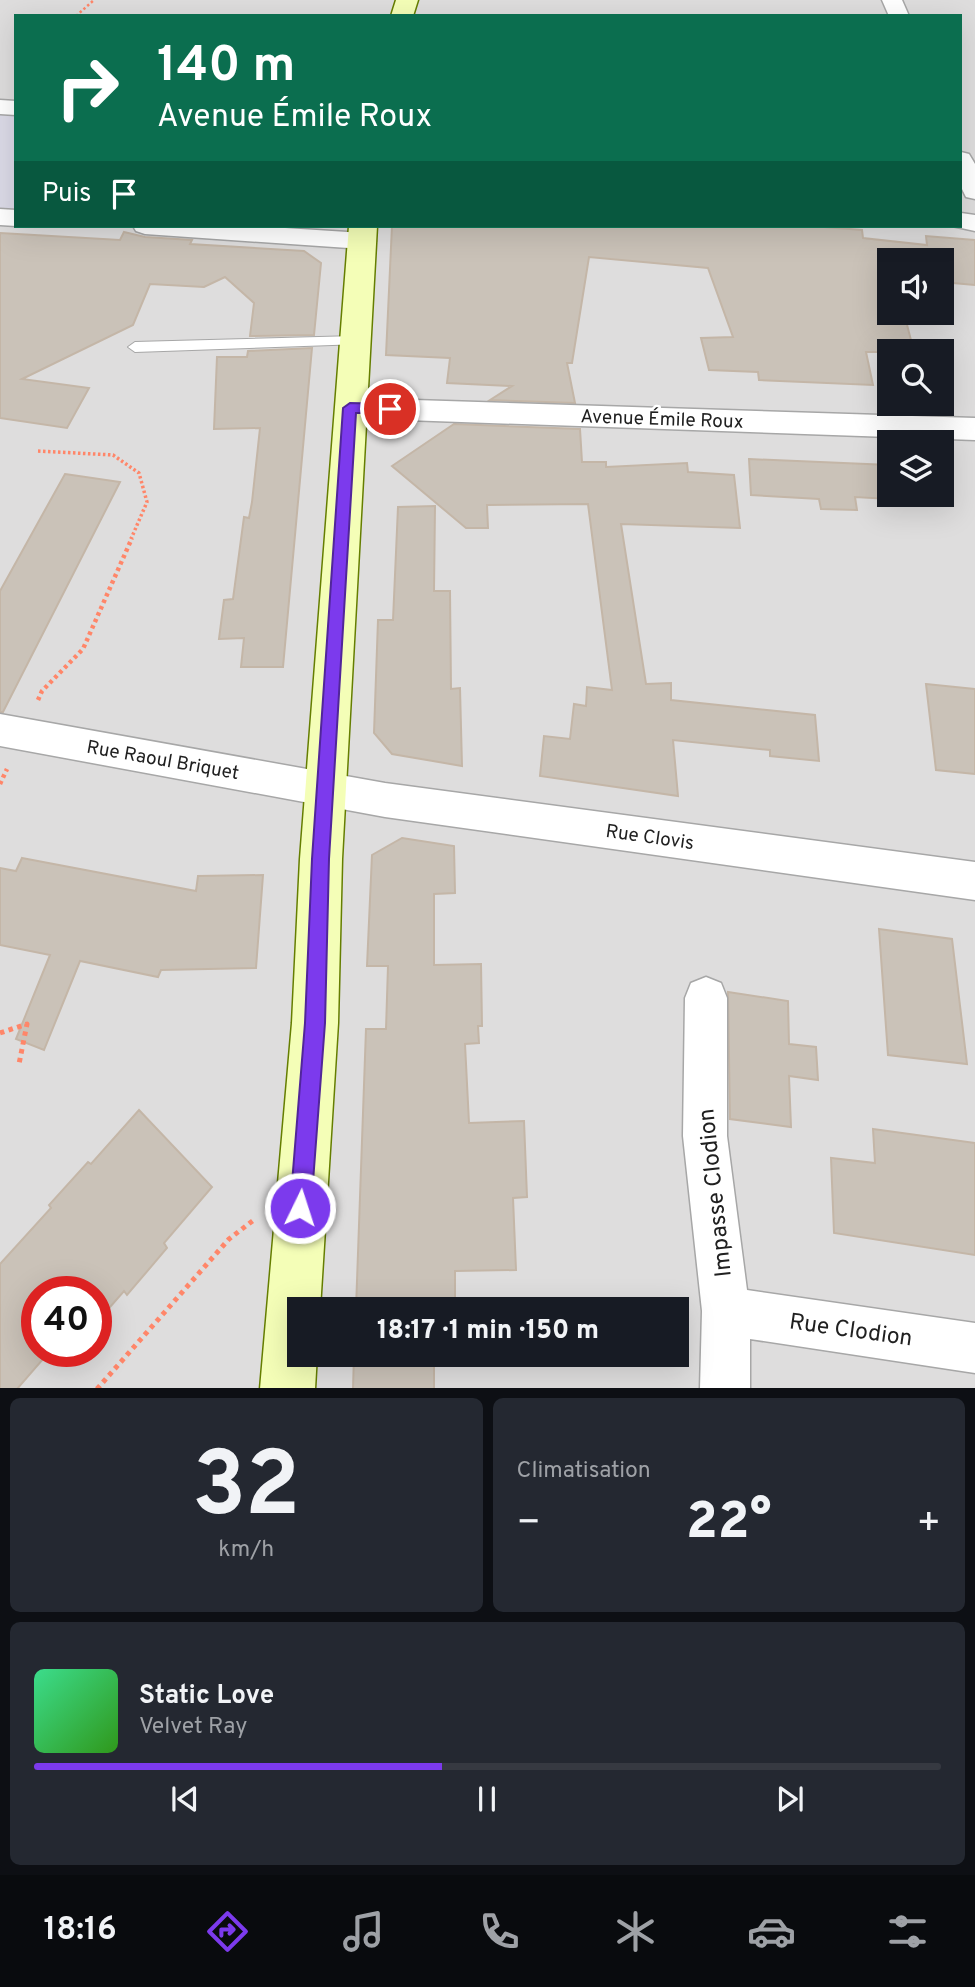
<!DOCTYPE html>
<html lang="fr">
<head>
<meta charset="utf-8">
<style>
	body { margin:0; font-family:Overpass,sans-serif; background:#242831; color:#f1f3f6; height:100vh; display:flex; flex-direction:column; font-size:26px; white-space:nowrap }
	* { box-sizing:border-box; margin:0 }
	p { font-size:23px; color:#9ea1a6 }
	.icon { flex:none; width:38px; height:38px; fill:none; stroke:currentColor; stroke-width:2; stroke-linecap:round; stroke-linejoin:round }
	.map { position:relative; height:1388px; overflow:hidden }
	.sheet { display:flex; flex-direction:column; gap:10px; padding:10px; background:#0d0f14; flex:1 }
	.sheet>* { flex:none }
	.banner { position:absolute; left:14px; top:14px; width:948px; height:214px; border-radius:0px; box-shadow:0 7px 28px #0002; background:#0b6e4f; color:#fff; overflow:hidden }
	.buttons { position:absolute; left:877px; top:248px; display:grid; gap:14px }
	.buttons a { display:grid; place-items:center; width:77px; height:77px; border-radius:0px; background:#171b24; box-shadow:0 7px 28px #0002; font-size:35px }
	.speed { position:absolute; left:21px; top:1276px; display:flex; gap:14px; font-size:35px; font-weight:700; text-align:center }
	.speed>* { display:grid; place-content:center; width:91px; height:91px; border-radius:50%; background:#171b24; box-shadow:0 7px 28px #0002; line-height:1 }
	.speed .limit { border:10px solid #d22; background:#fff; color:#111 }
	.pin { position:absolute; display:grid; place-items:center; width:60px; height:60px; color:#fff; margin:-30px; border:4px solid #fff; border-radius:50%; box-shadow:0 2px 7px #0007 }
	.me { position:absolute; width:77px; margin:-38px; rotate:4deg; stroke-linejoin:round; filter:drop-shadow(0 0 5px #0008) }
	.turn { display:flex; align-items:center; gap:24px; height:147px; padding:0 28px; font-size:32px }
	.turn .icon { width:91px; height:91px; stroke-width:2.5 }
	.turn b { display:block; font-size:49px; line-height:60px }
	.then { display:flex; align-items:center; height:66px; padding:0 28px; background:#0003; gap:14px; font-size:26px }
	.big { font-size:52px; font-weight:800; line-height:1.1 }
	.sheet .widget { flex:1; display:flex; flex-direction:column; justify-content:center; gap:10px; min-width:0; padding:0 24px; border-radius:10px; background:#242831 }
	.sheet .dial { align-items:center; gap:0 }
	.dial b { font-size:91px; line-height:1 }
	.song { display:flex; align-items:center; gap:21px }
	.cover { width:84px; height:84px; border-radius:10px; background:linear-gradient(135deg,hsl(150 70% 55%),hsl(110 70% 35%)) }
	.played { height:7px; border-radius:4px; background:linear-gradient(90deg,#7c3aed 45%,#363941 45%) }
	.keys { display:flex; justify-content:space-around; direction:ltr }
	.heat { display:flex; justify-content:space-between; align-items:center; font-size:38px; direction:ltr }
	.sheet .tiles { flex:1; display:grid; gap:10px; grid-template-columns:1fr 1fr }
	.widget:last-child { grid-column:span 2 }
	.trip { position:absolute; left:287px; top:1297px; width:402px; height:70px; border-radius:0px; background:#171b24; box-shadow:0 7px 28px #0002; font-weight:800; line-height:70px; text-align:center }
	.menu { display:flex; height:112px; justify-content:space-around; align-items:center; background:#090b0e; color:#9ea1a6 }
	.menu .icon { width:49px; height:49px }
	.menu .active { color:#7c3aed }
	.menu b { font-size:32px; color:#f1f3f6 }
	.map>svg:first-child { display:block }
	.residential { fill:#dedddd; fill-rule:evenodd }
	.plaza { fill:#dbdae7 }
	.building { fill:#cac2b8; stroke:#c4b6a7; stroke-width:2 }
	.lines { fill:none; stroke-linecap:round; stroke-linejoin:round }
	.lane-casing { stroke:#a7a7a7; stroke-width:2 }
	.street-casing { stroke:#a7a7a7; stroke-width:3 }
	.secondary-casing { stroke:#657e00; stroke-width:3 }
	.path-far3 { stroke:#ff8669; stroke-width:2.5; stroke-dasharray:2.5 2.5; stroke-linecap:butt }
	.path-far2 { stroke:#ff8669; stroke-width:3.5; stroke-dasharray:2.5 2.5; stroke-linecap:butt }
	.path-far1 { stroke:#ff8669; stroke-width:4.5; stroke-dasharray:3.5 3.5; stroke-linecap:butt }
	.path { stroke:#ff8669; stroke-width:5; stroke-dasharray:4.5 4.5; stroke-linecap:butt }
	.lane { fill:#fff; fill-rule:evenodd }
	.street { fill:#fff; fill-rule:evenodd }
	.secondary { fill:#f4feb7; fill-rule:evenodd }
	.route { fill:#7c3aed; stroke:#51269a; stroke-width:2 }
	.labels { text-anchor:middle; stroke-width:5; stroke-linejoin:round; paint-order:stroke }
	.street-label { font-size:19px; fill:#202020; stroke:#fff }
	.near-street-label { font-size:23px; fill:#202020; stroke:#fff }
</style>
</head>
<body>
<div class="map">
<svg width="975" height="1389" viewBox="0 0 975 1389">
	<rect width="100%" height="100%" fill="#f1efe6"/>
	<path class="residential" d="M0,0H975V1388L0,1389ZM16,16H961V226H16ZM889,261H942V313H889ZM889,352H942V404H889ZM889,443H942V495H889ZM37,1292H96V1351H37ZM299,1309H677V1354H299Z"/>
	<path class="plaza" d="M0,107L16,108V218L0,217Z"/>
	<path class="building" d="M392,226H811L862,230L863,238L927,245L926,236L975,240V285L942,282V261H889V313H904L914,352H866L873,385L759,380L758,372L709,370L701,338L733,337L708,268L589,257L572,363H567L575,403L490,400L512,386L447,383L450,358L386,355Z
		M124,232L145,237L192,240L190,244L304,251L321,263L314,335L250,336L254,303L225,277L204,287L150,284L133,325L22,379L89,388L67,428L0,418V233L120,240Z
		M312,348L283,667H241L244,638L219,639L224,600L233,599L244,517L249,518L252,502L260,428L214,429L217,357H247L248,351Z
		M454,424L580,429L582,462H606V467L687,463L688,472L734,475L740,528L621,524L646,684L671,683V700L815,715L819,761L770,756V750L673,740L678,796L540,776L544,736L570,739L574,704L586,706L587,687L612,690L588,504L487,505L488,528H466L392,466Z
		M749,459L889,465V499L855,497L857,510L821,509L819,499L751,495Z
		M65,474L120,482L3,712H0V591Z
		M435,506L434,591H450L451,689L460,688L462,766L392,754L374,733L378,620H393L398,507Z
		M926,684L975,689V774L936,770Z
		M402,838L454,846L455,893L434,894V965L481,964L482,1026H478L479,1043L465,1044L469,1123L524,1121L527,1197L513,1198L516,1270L455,1271V1309H356L366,1029H386L388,966H367L372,855Z
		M22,858L196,891L198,876L263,875L256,968L161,970L158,977L80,961L44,1050L16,1039L50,955L0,945V868L16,871Z
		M879,929L952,939L967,1064L888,1055Z
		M728,992L788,1001L789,1044L816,1047L818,1080L789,1076L791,1127L730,1119Z
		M139,1110L212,1187L164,1243L167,1248L127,1295L124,1291L96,1323V1292H37V1351H50L17,1389H0V1264L51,1208L49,1205L88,1162L91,1164Z
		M873,1129L975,1143V1255L834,1233L831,1158L875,1163Z
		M354,1354H434V1389H353Z"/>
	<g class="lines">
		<g class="lane-casing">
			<path id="lane" d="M356,336L361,338V344L135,352L128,347L135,342Z"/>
		</g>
		<g class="street-casing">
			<path id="street" d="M882,0H902L909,16H889Z
				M0,100L16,101V115L0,114Z
				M961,152L969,154L975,164V199L966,197L961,187Z
				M0,209L16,210V226L0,225Z
				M961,213L975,215V231L952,226H961Z
				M133,226H254L363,233L372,235L376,241L372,247L363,249L145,234L136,231Z
				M350,398L975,418V440L350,418L340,415L336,408L340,401Z
				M0,714L385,783L975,862V900L385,817L0,746Z
				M706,977L721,983L727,998V1136L747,1290L975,1323V1373L750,1339V1389H700L702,1311L683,1136L685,998L691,983Z"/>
		</g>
		<g class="secondary-casing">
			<path id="secondary" d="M396,0H418L413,16H391Z
				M349,226H377L342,859L338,1023L320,1309H299V1354H317L315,1389H260L292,1023L300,859Z"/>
		</g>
		<path class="path-far3" d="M76,16L94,0"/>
		<path class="path-far2" d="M38,451L113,455L139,473L147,502L131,539"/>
		<path class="path-far1" d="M38,700L42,691L83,649L132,538
			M0,784L7,769"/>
		<path class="path" d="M0,1033L27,1024L19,1064
			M97,1389L229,1239L255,1219"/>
		<use href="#lane" class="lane"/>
		<use href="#street" class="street"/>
		<use href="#secondary" class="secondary"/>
	</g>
	<path class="route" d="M350,403L390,404L397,409L390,413H356L329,859L325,1023L311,1208L308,1215L300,1218L293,1215L290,1208L305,1023L312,859L343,408Z"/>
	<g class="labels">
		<g class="street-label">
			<text transform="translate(662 418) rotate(2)" y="7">Avenue Émile Roux</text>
			<text transform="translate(163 759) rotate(10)" y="7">Rue Raoul Briquet</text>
			<text transform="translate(650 836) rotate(8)" y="7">Rue Clovis</text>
		</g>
		<g class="near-street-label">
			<text transform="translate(714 1193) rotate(-96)" y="8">Impasse Clodion</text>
			<text transform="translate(851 1329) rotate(8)" y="8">Rue Clodion</text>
		</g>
	</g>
</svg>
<div class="buttons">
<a><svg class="icon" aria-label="sound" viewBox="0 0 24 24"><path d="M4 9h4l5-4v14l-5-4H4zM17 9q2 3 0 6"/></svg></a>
<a><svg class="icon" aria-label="search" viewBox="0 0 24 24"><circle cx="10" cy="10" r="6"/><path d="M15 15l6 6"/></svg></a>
<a><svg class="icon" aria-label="layers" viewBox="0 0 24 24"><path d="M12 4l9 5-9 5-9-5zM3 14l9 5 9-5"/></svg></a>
</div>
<div class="speed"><div class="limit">40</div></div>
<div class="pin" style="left:390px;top:409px;background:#d93025"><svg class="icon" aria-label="arrive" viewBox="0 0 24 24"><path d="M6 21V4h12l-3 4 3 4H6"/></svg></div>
<svg class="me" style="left:300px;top:1208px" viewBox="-20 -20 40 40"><circle r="17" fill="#7c3aed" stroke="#fff" stroke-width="3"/><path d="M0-11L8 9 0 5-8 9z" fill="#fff"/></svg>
<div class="trip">18:17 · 1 min · 150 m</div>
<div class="banner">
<div class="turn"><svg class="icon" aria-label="right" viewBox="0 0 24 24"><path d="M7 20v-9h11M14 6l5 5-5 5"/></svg><div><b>140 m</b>Avenue Émile Roux</div></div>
<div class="then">Puis<svg class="icon" aria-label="arrive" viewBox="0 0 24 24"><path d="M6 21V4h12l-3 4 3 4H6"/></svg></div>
</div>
</div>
<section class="sheet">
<div class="tiles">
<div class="widget dial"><b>32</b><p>km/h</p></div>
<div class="widget"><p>Climatisation</p>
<div class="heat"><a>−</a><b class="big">22°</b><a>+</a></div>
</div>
<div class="widget">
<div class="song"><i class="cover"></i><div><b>Static Love</b><p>Velvet Ray</p></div></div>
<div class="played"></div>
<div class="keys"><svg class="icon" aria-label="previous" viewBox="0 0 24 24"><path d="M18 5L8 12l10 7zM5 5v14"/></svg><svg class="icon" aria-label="pause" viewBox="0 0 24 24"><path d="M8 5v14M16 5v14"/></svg><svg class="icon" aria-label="next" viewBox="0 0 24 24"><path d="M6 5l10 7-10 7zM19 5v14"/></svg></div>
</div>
</div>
</section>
<nav class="menu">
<b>18:16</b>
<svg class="icon active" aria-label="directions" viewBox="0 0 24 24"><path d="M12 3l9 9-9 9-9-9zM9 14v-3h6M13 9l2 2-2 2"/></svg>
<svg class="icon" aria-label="music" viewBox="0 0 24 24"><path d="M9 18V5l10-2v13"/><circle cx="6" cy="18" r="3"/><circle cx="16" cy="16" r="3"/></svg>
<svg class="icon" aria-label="phone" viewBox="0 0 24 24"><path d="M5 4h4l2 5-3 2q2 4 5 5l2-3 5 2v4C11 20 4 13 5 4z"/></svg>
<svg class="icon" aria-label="climate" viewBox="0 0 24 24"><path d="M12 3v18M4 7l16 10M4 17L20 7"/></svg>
<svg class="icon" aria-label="car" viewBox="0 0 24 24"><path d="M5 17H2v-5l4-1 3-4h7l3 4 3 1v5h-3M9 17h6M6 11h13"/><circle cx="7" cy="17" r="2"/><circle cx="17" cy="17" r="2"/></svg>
<svg class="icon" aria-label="filters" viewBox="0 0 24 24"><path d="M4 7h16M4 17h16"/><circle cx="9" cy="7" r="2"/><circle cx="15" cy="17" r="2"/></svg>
</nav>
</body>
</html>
